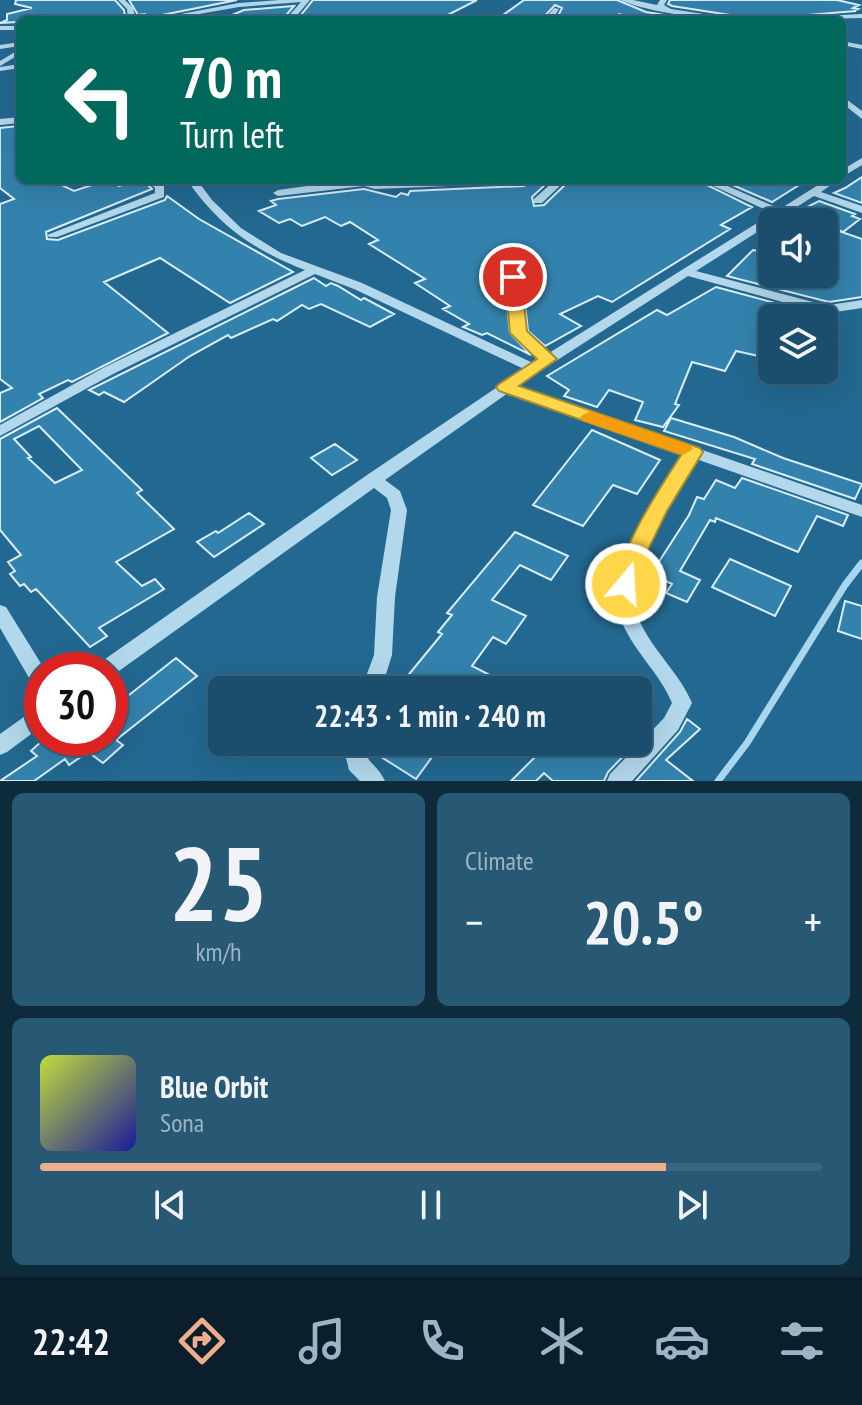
<!DOCTYPE html>
<html lang="en">
<head>
<meta charset="utf-8">
<style>
	body { margin:0; font-family:"PT Sans Narrow",sans-serif; background:#275874; color:#f1f3f6; height:100vh; display:flex; flex-direction:column; font-size:30px; white-space:nowrap }
	* { box-sizing:border-box; margin:0 }
	p { font-size:26px; color:#9fb4c2 }
	.icon { flex:none; width:44px; height:44px; fill:none; stroke:currentColor; stroke-width:2; stroke-linecap:round; stroke-linejoin:round }
	.map { position:relative; height:781px; overflow:hidden }
	.panel { display:flex; flex-direction:column; gap:12px; padding:12px; background:#0e2b3b; flex:1 }
	.panel>* { flex:none }
	.banner { position:absolute; left:16px; top:16px; width:830px; height:168px; border-radius:12px; box-shadow:0 8px 32px #0002,0 0 0 2px #38657f; background:#00695c; color:#fff; overflow:hidden }
	.buttons { position:absolute; left:758px; top:208px; display:grid; gap:16px }
	.buttons a { display:grid; place-items:center; width:80px; height:80px; border-radius:12px; background:#1a4e6c; box-shadow:0 8px 32px #0002,0 0 0 2px #38657f; font-size:40px }
	.speed { position:absolute; left:24px; top:652px; display:flex; gap:16px; font-size:40px; font-weight:700; text-align:center }
	.speed>* { display:grid; place-content:center; width:104px; height:104px; border-radius:50%; background:#1a4e6c; box-shadow:0 8px 32px #0002,0 0 0 2px #38657f; line-height:1 }
	.speed .limit { border:12px solid #d22; background:#fff; color:#111 }
	.pin { position:absolute; display:grid; place-items:center; width:68px; height:68px; color:#fff; margin:-34px; border:4px solid #fff; border-radius:50%; box-shadow:0 2px 8px #0007 }
	.me { position:absolute; width:88px; margin:-44px; rotate:18deg; stroke-linejoin:round; filter:drop-shadow(0 0 6px #0008) }
	.turn { display:flex; align-items:center; gap:28px; height:168px; padding:0 32px; font-size:36px }
	.turn .icon { width:104px; height:104px; stroke-width:2.5 }
	.turn b { display:block; font-size:56px; line-height:68px }
	.big { font-size:60px; font-weight:800; line-height:1.1 }
	.panel .tile { flex:1; display:flex; flex-direction:column; justify-content:center; gap:12px; min-width:0; padding:0 28px; border-radius:12px; background:#275874 }
	.panel .dial { align-items:center; gap:0 }
	.dial b { font-size:104px; line-height:1 }
	.song { display:flex; align-items:center; gap:24px }
	.cover { width:96px; height:96px; border-radius:12px; background:linear-gradient(135deg,hsl(70 70% 55%),hsl(240 70% 35%)) }
	.played { height:8px; border-radius:4px; background:linear-gradient(90deg,#eead8d 80%,#38657f 80%) }
	.keys { display:flex; justify-content:space-around; direction:ltr }
	.heat { display:flex; justify-content:space-between; align-items:center; font-size:44px; direction:ltr }
	.panel .tiles { flex:1; display:grid; gap:12px; grid-template-columns:1fr 1fr }
	.tile:last-child { grid-column:span 2 }
	.trip { position:absolute; left:208px; top:676px; width:444px; height:80px; border-radius:12px; background:#1a4e6c; box-shadow:0 8px 32px #0002,0 0 0 2px #38657f; font-weight:800; line-height:80px; text-align:center }
	.menu { display:flex; height:128px; justify-content:space-around; align-items:center; background:#0a1f2b; color:#9fb4c2 }
	.menu .icon { width:56px; height:56px }
	.menu .on { color:#eead8d }
	.menu b { font-size:36px; color:#f1f3f6 }
	.map>svg:first-child { display:block }
	.lines { fill:none; stroke-linecap:round; stroke-linejoin:round }
	.stream { stroke:#a7d6ed; stroke-width:7 }
	.building { fill:#3382ad; stroke:#d9eef9; stroke-width:2; fill-rule:evenodd }
	.minor { fill:#b3d8ec; fill-rule:evenodd }
	.route { fill:#ffd54a; stroke:#a68a30; stroke-width:2 }
	.slow { fill:#f59e0b }
</style>
</head>
<body>
<div class="map">
<svg width="862" height="781" viewBox="0 0 862 781">
	<rect width="100%" height="100%" fill="#236890"/>
	<g class="lines">
		<path class="stream" d="M718,781L747,743L845,585L862,563"/>
	</g>
	<path class="building" d="M16,0H115L124,10L125,16L0,23L7,20V14L32,8L15,4Z
		M129,0H237L147,18L145,14L138,15Z
		M313,0H477L438,20H297Z
		M524,0H617L646,12L696,20H641L619,14L613,20H556L562,8L555,5L541,20H496Z
		M670,0H837L859,5L853,8L858,9L853,11H856L746,20L743,17L672,6L668,4Z
		M294,6L282,20H220L244,10Z
		M18,126L20,180H51L74,191L107,180L119,186L143,180L152,189L46,232L47,239L58,240L165,200L167,196L199,219L293,272L230,303L160,258L104,282L168,333L72,382L68,380L39,394L43,398L0,422V393L12,388L0,379V204L14,199L0,188V128Z
		M862,177V203L834,193L845,188Z
		M532,180L548,182L532,197L534,206L544,205L568,182L575,180H697L752,207L721,225L730,229L612,302L598,296L560,314L581,326L545,346L528,331L522,277L515,270L508,271L504,277L510,333L531,355L487,333L482,335L463,327L469,324L443,309L450,306L415,283L425,279L369,244L378,240L350,222L341,226L325,217L302,226L290,219L279,223L259,211L276,205L271,201L278,199L364,189L396,197L401,193L408,195L410,191L524,186Z
		M721,180H807L772,202Z
		M819,201L855,214L852,216L860,219L843,232L797,212Z
		M836,230L862,239V297L829,302L727,276L753,250L759,251L772,243V265L768,269L772,274L786,275L781,280L812,288L815,284L824,287V239Z
		M314,278L326,286L331,283L338,286L361,300L364,298L394,314L370,327L321,304L309,309L302,305L277,321L273,319L231,338L228,335L190,356L124,402L104,392L99,395L89,390Z
		M716,287L786,306L772,313V359L736,351L725,371L692,362L675,404L679,405L663,427L635,420L643,402L609,390L597,407L564,396L569,390L547,376L657,310L667,315Z
		M57,408L142,490L137,493L174,529L116,562L142,586L155,579L164,589L99,628L107,636L90,647L36,589L31,592L24,584L20,586L10,574L15,571L8,562L21,555L0,530V439ZM39,426L82,470L55,483L28,458L31,457L14,439Z
		M671,418L734,437L783,458L862,484L855,499L752,464L755,459L664,431Z
		M592,430L660,460L637,494L613,485L583,526L533,505Z
		M335,444L357,460L332,475L311,458Z
		M742,478L848,515L843,526L817,516L798,552L716,518L715,522L710,520L680,571L700,580L687,602L666,593L672,584L651,574L689,515L697,497L704,499L716,480L735,488Z
		M249,513L264,524L214,557L197,542L216,531L218,533Z
		M515,532L568,556L551,580L520,565L492,600L526,616L506,644L493,637L472,666L488,674L476,690H396L442,634L438,632L452,615L447,613Z
		M730,559L791,586L775,616L712,587Z
		M845,601L862,606V639L838,631Z
		M176,658L197,676L116,740L123,745L103,763L88,752L69,765L65,759L34,781H0L37,756L31,751L45,738H110V710Z
		M687,719L700,729L666,760L693,781H636L680,732Z
		M365,742H397L409,749L414,742H443L416,779L367,748Z
		M550,742H637L608,772L604,781H553L544,773L536,781H511Z"/>
	<g class="lines">
		<path class="minor" d="M118,0H125L133,8L136,20H128L127,9Z
			M279,0H310L293,20H285L301,2L239,7L165,20H149L239,3Z
			M620,0H633L657,5L660,0H667L664,5L671,9L743,20C709,20 650,13 620,0Z
			M554,8L559,9L552,20H544Z
			M862,14V18L779,20L783,18Z
			M619,17L638,20H616Z
			M0,26H20V30H0Z
			M842,41L862,45V49L842,45Z
			M20,42V46L0,49V45Z
			M20,49V54L0,66V61Z
			M20,64V68L0,71V67Z
			M842,96L862,111V119L842,103Z
			M20,117V123L0,125V119Z
			M862,158V165L842,177V170Z
			M146,180H157L164,185V197L57,237H49L47,235L155,193V188Z
			M187,180H197L212,200L241,228L281,253L362,283L533,363L540,359L513,333L507,277L509,274L513,273L519,277L525,332L549,353L773,213L700,180H714L780,209L826,180H838L821,192L862,206V213L814,196L696,271L813,302L829,305L862,300V308L829,313L812,310L688,276L517,386L862,505V517L696,459C669,501 616,572 641,624C655,653 680,674 692,703L678,730L632,781H607L610,774L664,718L672,703C661,676 638,655 625,629C597,572 653,501 684,454L508,393L385,480L400,491L407,510L395,597L392,655L381,690H361L374,655L377,597L391,510L387,498L374,488L112,676H110V670H95L98,664L367,475L524,369L354,289L315,274L113,374L0,436V425L103,368L305,270C253,250 219,226 187,180Z
			M351,180H366L376,183L529,180L524,183L375,189L364,186L278,196L273,193L278,190Z
			M555,180H566L542,203H534V199Z
			M0,605L6,607L45,670H42V690L35,688L0,628Z
			M42,706V726L7,752L0,755V734L35,709Z
			M342,742H362C367,766 376,762 385,781H360L349,770Z"/>
	</g>
	<path class="route" d="M513,273L521,277L527,331L557,359L519,386L700,448L703,452L667,511L644,558L634,590L626,593L618,590L615,584C627,537 655,496 681,455L499,391L496,387L499,384L537,359L510,333L505,277Z"/>
	<path class="slow" d="M590,411L690,445L693,449L683,455L583,421L580,417Z"/>
</svg>
<div class="buttons">
<a><svg class="icon" aria-label="sound" viewBox="0 0 24 24"><path d="M4 9h4l5-4v14l-5-4H4zM17 9q2 3 0 6"/></svg></a>
<a><svg class="icon" aria-label="layers" viewBox="0 0 24 24"><path d="M12 4l9 5-9 5-9-5zM3 14l9 5 9-5"/></svg></a>
</div>
<div class="speed"><div class="limit">30</div></div>
<div class="pin" style="left:513px;top:277px;background:#d93025"><svg class="icon" aria-label="arrive" viewBox="0 0 24 24"><path d="M6 21V4h12l-3 4 3 4H6"/></svg></div>
<svg class="me" style="left:626px;top:584px" viewBox="-20 -20 40 40"><circle r="17" fill="#ffd54a" stroke="#fff" stroke-width="3"/><path d="M0-11L8 9 0 5-8 9z" fill="#fff"/></svg>
<div class="trip">22:43 · 1 min · 240 m</div>
<div class="banner">
<div class="turn"><svg class="icon" aria-label="left" viewBox="0 0 24 24"><path d="M17 20v-9H6M10 6l-5 5 5 5"/></svg><div><b>70 m</b>Turn left</div></div>
</div>
</div>
<section class="panel">
<div class="tiles">
<div class="tile dial"><b>25</b><p>km/h</p></div>
<div class="tile"><p>Climate</p>
<div class="heat"><a>−</a><b class="big">20.5°</b><a>+</a></div>
</div>
<div class="tile">
<div class="song"><i class="cover"></i><div><b>Blue Orbit</b><p>Sona</p></div></div>
<div class="played"></div>
<div class="keys"><svg class="icon" aria-label="previous" viewBox="0 0 24 24"><path d="M18 5L8 12l10 7zM5 5v14"/></svg><svg class="icon" aria-label="pause" viewBox="0 0 24 24"><path d="M8 5v14M16 5v14"/></svg><svg class="icon" aria-label="next" viewBox="0 0 24 24"><path d="M6 5l10 7-10 7zM19 5v14"/></svg></div>
</div>
</div>
</section>
<nav class="menu">
<b>22:42</b>
<svg class="icon on" aria-label="directions" viewBox="0 0 24 24"><path d="M12 3l9 9-9 9-9-9zM9 14v-3h6M13 9l2 2-2 2"/></svg>
<svg class="icon" aria-label="music" viewBox="0 0 24 24"><path d="M9 18V5l10-2v13"/><circle cx="6" cy="18" r="3"/><circle cx="16" cy="16" r="3"/></svg>
<svg class="icon" aria-label="phone" viewBox="0 0 24 24"><path d="M5 4h4l2 5-3 2q2 4 5 5l2-3 5 2v4C11 20 4 13 5 4z"/></svg>
<svg class="icon" aria-label="climate" viewBox="0 0 24 24"><path d="M12 3v18M4 7l16 10M4 17L20 7"/></svg>
<svg class="icon" aria-label="car" viewBox="0 0 24 24"><path d="M5 17H2v-5l4-1 3-4h7l3 4 3 1v5h-3M9 17h6M6 11h13"/><circle cx="7" cy="17" r="2"/><circle cx="17" cy="17" r="2"/></svg>
<svg class="icon" aria-label="filters" viewBox="0 0 24 24"><path d="M4 7h16M4 17h16"/><circle cx="9" cy="7" r="2"/><circle cx="15" cy="17" r="2"/></svg>
</nav>
</body>
</html>
